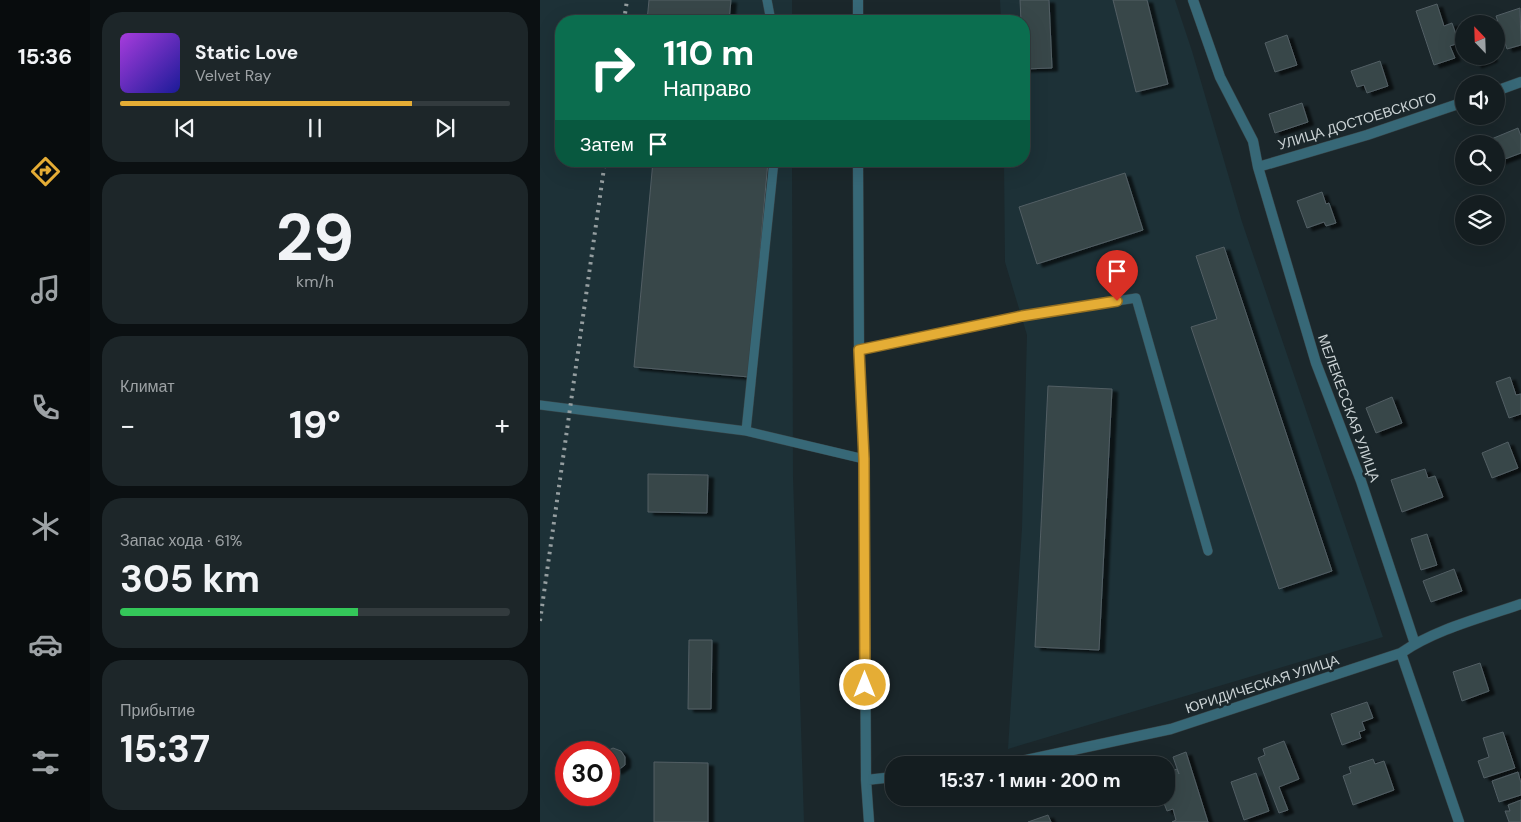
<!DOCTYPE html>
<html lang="ru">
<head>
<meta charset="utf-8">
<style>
	body { margin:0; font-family:"DM Sans",sans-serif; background:#1d2629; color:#f1f3f6; height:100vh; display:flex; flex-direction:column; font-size:19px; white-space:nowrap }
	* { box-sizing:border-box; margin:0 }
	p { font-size:16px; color:#9da2a5 }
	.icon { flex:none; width:28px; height:28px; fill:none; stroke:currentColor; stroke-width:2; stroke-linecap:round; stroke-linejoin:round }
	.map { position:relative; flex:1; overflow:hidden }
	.drawer { display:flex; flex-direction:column; gap:12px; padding:12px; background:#0b1012; width:450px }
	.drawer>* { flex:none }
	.top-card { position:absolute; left:15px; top:15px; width:475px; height:152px; border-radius:20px; box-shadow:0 5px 20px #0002,0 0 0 1px #333b3e; background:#0b6e4f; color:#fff; overflow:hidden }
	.needle { width:32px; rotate:337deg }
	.controls { position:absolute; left:915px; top:15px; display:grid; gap:10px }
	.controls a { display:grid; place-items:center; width:50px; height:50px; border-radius:50%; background:#141d20; box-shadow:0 5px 20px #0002,0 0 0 1px #333b3e; font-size:25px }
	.speed { position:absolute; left:15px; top:741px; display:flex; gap:10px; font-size:25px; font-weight:700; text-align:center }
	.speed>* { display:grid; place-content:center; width:65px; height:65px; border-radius:50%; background:#141d20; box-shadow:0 5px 20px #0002,0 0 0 1px #333b3e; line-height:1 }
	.speed .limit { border:8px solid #d22; background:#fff; color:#111 }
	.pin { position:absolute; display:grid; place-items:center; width:42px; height:42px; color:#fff; margin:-51px -21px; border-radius:50% 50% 50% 0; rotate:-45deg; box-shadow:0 0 5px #0007 }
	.pin .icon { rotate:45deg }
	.me { position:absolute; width:55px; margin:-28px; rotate:0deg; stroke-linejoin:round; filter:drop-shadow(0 0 4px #0008) }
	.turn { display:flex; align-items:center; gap:18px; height:105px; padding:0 25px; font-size:22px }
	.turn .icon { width:65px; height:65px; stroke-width:2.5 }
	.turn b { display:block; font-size:35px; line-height:42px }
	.then { display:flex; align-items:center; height:48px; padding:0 25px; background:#0003; gap:10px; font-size:19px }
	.big { font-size:38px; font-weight:700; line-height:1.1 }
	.drawer .card { flex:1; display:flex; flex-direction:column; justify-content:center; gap:8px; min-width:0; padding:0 18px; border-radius:20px; background:#1d2629 }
	.drawer .dial { align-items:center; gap:0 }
	.dial b { font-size:65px; line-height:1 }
	.song { display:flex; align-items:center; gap:15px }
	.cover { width:60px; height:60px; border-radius:8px; background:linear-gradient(135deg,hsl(280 70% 55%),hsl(240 70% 35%)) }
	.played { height:5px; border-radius:2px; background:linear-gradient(90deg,#e5ad35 75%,#333b3e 75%) }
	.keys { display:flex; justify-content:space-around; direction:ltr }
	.heat { display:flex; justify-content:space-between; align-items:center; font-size:28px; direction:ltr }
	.charge { height:8px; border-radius:4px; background:linear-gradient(90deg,#34c759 61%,#333b3e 0) }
	.trip { position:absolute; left:345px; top:756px; width:290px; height:50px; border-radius:20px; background:#141d20; box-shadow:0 5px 20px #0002,0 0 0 1px #333b3e; font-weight:700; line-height:50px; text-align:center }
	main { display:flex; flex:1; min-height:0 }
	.tabs { display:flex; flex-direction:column; width:90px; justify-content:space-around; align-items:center; background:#080c0d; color:#9da2a5 }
	.tabs .icon { width:35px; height:35px }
	.tabs .active { color:#e5ad35 }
	.tabs b { font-size:22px; color:#f1f3f6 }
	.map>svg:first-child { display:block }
	.built { fill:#1d3137; fill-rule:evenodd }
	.building { fill:#39464a; stroke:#525f64; filter:url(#shadow) }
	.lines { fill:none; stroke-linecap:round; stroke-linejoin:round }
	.lane-casing { stroke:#374346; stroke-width:10 }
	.street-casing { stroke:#374346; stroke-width:11 }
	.lane { stroke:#376877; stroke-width:9 }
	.street { stroke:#376877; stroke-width:10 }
	.rail { stroke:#959ea0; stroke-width:4; stroke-dasharray:2.5 5; stroke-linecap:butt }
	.route-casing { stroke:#957022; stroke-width:12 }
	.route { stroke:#e5ad35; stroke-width:9 }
	.labels { text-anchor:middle; stroke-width:5; stroke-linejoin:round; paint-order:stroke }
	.street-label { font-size:14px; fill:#cbd3d5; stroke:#1b272b }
</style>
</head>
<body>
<main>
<nav class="tabs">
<b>15:36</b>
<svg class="icon active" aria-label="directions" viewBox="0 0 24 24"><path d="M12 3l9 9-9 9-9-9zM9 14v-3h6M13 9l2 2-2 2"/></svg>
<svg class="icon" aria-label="music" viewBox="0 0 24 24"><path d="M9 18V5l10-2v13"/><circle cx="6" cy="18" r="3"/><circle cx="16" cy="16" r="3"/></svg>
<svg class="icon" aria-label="phone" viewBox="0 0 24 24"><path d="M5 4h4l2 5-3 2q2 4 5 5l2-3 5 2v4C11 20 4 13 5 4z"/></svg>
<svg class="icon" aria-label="climate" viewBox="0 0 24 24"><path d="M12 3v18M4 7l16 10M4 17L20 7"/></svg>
<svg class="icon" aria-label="car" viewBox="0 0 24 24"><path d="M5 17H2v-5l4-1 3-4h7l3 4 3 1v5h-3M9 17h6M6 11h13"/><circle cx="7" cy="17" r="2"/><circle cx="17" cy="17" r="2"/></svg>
<svg class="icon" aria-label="filters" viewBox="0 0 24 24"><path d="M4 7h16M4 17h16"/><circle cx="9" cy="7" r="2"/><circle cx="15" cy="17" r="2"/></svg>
</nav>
<section class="drawer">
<div class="card">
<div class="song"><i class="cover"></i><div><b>Static Love</b><p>Velvet Ray</p></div></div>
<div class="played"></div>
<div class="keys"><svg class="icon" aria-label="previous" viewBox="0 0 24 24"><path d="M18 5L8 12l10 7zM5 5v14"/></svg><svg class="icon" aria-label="pause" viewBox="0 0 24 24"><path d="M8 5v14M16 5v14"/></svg><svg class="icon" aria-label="next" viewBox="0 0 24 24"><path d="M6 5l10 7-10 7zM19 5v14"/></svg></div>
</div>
<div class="card dial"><b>29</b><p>km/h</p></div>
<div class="card"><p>Климат</p>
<div class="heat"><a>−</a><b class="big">19°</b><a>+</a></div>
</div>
<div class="card"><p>Запас хода · 61%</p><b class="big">305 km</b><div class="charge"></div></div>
<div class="card"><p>Прибытие</p><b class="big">15:37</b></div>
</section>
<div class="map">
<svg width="981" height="822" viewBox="0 0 981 822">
	<defs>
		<filter id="shadow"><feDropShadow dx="5.5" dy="3" stdDeviation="1" flood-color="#0009"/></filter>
	</defs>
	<rect width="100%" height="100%" fill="#1b272b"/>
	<path class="built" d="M0,0H252V21H21V161H252L253,477L264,822H0ZM26,752H69V795H26Z
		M460,0H635L652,51L702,222L843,637L468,749L482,528L487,335L465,262L464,161H484V21H461Z"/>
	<path class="building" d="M109,0H191L189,21H107Z
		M480,0H509L512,68L484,69V21H481Z
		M573,0H607L628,84L596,92Z
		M897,4L904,26L912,23L919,43L910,46L915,58L894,65L876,11Z
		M980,8L981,45L967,49L956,16Z
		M747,35L757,65L735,72L725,43Z
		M928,56H951L952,59L936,65L934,57L929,58Z
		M840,61L848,86L827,93L824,85L817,87L811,71Z
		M762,103L768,122L735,133L729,114Z
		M978,128L981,136V153L957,162L956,144H950L949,140Z
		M113,161H228L209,377L94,367Z
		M585,173L603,230L497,264L479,207Z
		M782,192L786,204L789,203L796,223L786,226L784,222L767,228L757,201Z
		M684,247L792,571L739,589L651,327L677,319L656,256Z
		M970,377L976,395L981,394V414L969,418L956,382Z
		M508,386L572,389L559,650L495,647Z
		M852,397L862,423L836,433L826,408Z
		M968,442L978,468L952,478L942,453Z
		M885,469L888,478L895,476L903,497L862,512L851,480Z
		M108,474L168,475L167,513L108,512Z
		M887,534L897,565L881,570L871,539Z
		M914,569L922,591L891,602L883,581Z
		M149,640H172L171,709H148Z
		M940,663L949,691L922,701L913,672Z
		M827,702L833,718L822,722L825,730L819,732L821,738L802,745L791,714Z
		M963,732L975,768L944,778L938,761L949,757L943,738Z
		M744,741L759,779L739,787L748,810L739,813L718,758L725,755L723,749Z
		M73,748L81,751L85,757V765L77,771L69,770V752H65Z
		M646,752L668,822H632L636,820L633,809L627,811L622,798H626V773L637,769L639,774L633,757Z
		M833,759L835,764L844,761L854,790L813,805L803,776L811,773L809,767Z
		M114,762L168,763V822H114Z
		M978,772L981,783V795L959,802L952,781Z
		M716,773L729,811L704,820L691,782Z
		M981,800V822H969L965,811H970L968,805Z
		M508,815L511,822H488Z"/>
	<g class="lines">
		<g class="lane-casing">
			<path id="lane" d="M227,0L231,21
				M319,350L482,316L596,298L668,551
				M0,405L206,431L324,459
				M206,431L234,161"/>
		</g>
		<g class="street-casing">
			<path id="street" d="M318,0V21
				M653,0L680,77L713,141L718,167L776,363L821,481L875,644L861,653L919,822
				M956,91L981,82
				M318,161L319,350L324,459L326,780L329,822
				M718,167L827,135L924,102
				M463,765L631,729L861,653C896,629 941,618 981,604
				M326,780L354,777"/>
		</g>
		<use href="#lane" class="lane"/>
		<use href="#street" class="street"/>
		<path class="rail" d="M84,21L87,0
			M0,621L65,161"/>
	</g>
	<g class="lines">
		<g class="route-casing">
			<path id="route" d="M325,685L324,459L319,350L482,316L577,301"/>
		</g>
		<use href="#route" class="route"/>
	</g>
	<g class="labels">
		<g class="street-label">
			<text transform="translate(817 121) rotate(-17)" y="5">УЛИЦА ДОСТОЕВСКОГО</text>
			<text transform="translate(809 408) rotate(70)" y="5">МЕЛЕКЕССКАЯ УЛИЦА</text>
			<text transform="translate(722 684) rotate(-18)" y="5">ЮРИДИЧЕСКАЯ УЛИЦА</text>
		</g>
	</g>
</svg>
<div class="controls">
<a><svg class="needle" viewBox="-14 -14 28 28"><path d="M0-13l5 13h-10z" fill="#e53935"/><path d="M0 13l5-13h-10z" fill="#9da2a5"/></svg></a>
<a><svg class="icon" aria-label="sound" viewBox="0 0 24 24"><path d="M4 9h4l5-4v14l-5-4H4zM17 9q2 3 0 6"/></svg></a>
<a><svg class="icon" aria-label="search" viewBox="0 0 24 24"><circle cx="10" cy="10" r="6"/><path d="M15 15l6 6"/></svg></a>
<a><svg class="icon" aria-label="layers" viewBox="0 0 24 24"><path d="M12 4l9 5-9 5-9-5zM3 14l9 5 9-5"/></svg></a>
</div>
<div class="speed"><div class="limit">30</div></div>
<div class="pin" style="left:577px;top:301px;background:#d93025"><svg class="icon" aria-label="arrive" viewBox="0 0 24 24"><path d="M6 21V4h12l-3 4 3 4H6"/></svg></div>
<svg class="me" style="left:325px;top:685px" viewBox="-20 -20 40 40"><circle r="17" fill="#e5ad35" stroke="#fff" stroke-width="3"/><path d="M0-11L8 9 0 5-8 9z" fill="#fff"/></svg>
<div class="trip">15:37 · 1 мин · 200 m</div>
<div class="top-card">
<div class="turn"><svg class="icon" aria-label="right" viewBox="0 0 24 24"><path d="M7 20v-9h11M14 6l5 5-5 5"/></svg><div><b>110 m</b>Направо</div></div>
<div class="then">Затем<svg class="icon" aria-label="arrive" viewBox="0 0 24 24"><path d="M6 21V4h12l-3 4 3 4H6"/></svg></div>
</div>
</div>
</main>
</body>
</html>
